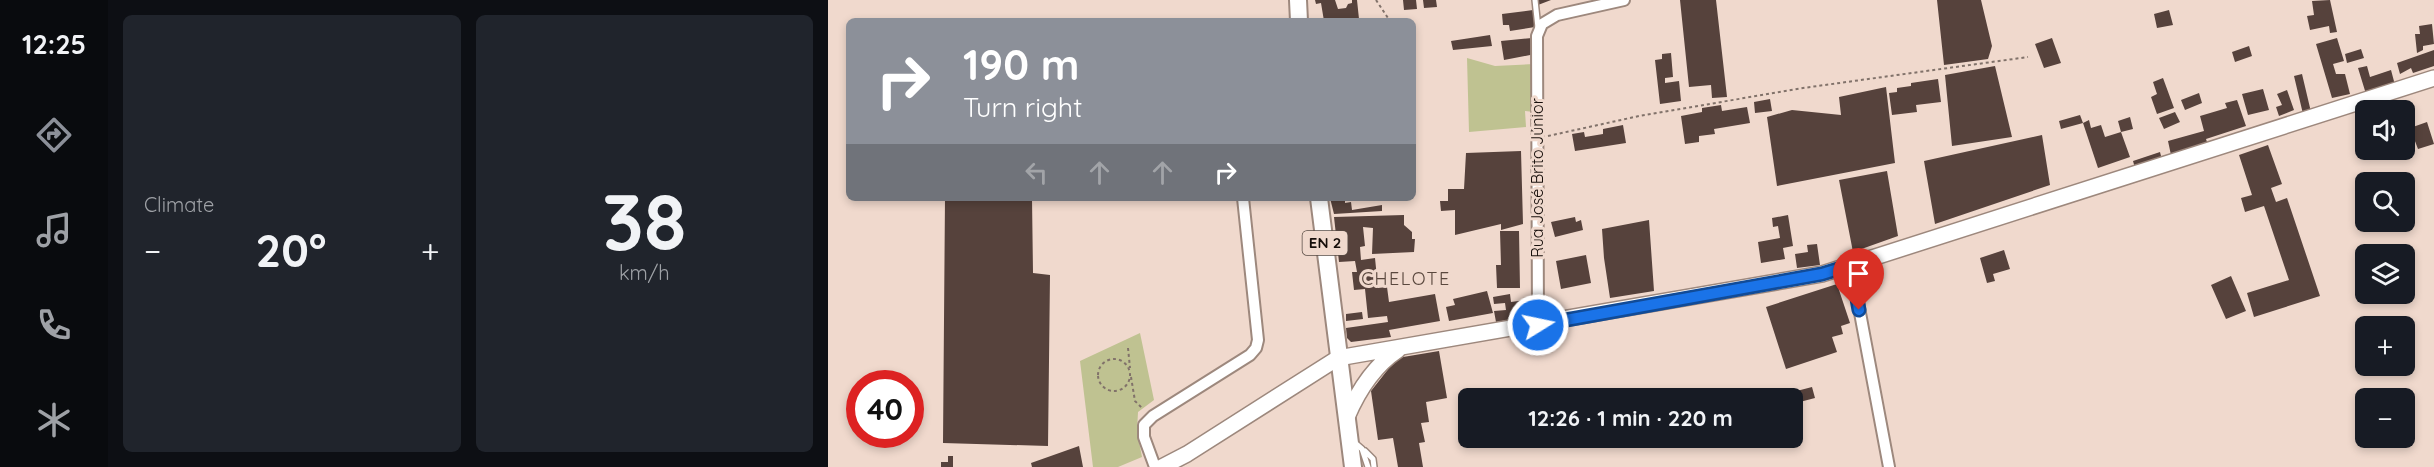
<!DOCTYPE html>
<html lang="en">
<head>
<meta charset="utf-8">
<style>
	body { margin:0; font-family:Quicksand,sans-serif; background:#20242c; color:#f1f3f6; height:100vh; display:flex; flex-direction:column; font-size:22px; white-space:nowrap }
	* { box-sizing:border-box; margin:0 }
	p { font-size:20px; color:#9ea1a6 }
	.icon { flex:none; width:33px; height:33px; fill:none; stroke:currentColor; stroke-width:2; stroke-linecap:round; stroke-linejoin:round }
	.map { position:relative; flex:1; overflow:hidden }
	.details { display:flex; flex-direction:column; gap:15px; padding:15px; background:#0d0f14; width:720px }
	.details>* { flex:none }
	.guide { position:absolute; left:18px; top:18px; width:570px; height:183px; border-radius:9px; box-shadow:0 3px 9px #0003; background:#8c9099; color:#fff; overflow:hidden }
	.tools { position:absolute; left:1527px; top:100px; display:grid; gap:12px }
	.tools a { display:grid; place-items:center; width:60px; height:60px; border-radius:9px; background:#171b24; box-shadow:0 3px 9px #0003; font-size:30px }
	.speed { position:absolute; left:18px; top:370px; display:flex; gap:12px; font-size:30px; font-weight:700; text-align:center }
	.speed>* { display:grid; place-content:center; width:78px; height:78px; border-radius:50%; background:#171b24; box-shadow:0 3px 9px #0003; line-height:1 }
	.speed .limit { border:9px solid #d22; background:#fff; color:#111 }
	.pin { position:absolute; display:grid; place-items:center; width:51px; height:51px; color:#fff; margin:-62px -26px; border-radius:50% 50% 50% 0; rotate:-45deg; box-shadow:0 0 6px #0007 }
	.pin .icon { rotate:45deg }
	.me { position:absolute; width:66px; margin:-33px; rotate:80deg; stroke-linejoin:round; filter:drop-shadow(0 0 4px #0008) }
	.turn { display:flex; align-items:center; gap:21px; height:126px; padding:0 18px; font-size:27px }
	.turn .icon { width:78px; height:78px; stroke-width:2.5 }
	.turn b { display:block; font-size:42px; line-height:51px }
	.lanes { display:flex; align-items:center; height:57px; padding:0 18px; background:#0003; justify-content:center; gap:30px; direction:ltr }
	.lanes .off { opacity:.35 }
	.big { font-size:45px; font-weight:700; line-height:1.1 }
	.details .widget { flex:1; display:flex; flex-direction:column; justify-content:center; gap:9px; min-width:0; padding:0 21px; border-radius:9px; background:#20242c }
	.details .dial { align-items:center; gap:0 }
	.dial b { font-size:78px; line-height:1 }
	.heat { display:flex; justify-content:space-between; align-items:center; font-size:33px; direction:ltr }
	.details .tiles { flex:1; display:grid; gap:15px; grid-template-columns:repeat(2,1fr) }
	.trip { position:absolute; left:630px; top:388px; width:345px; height:60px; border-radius:9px; background:#171b24; box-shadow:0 3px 9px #0003; font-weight:700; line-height:60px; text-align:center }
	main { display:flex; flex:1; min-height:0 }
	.menu { display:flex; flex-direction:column; width:108px; justify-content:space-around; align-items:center; background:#090b0e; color:#9ea1a6 }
	.menu .icon { width:42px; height:42px }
	.menu .active { color:#8c9099 }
	.menu b { font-size:27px; color:#f1f3f6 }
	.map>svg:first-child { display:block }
	.green { fill:#bfc291 }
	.building { fill:#56423c }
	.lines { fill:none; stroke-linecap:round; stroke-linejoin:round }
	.lane-casing { stroke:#9d887d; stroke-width:8 }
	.street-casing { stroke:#9d887d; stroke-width:14 }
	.secondary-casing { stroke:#9d887d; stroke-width:18 }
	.primary-casing { stroke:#9d887d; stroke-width:20 }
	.path { stroke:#81726a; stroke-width:2; stroke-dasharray:3 3; stroke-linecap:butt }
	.lane { stroke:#fff; stroke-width:5 }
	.street { stroke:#fff; stroke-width:10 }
	.secondary { stroke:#fff; stroke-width:15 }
	.primary { stroke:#fff; stroke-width:16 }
	.route-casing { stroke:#114b97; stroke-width:15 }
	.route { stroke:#1a73e8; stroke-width:10 }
	.labels { text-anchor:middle; stroke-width:6; stroke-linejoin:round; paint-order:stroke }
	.shield { fill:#f0d9cd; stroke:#574b44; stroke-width:1.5 }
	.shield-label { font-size:15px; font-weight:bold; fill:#160e0a }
	.street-label { font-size:16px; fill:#160e0a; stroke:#f0d9cd }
	.neighbourhood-label { font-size:18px; letter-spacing:1.5px; fill:#5a483e; stroke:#f0d9cd }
</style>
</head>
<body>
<main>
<nav class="menu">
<b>12:25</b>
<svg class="icon active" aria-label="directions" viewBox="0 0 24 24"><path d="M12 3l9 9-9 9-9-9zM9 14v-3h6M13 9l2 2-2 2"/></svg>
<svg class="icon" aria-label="music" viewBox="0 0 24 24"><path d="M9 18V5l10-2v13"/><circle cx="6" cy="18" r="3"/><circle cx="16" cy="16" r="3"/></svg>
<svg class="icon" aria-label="phone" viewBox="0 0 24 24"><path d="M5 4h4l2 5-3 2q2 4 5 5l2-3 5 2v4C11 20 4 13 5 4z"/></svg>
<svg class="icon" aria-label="climate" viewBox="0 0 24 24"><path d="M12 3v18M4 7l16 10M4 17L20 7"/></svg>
</nav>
<section class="details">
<div class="tiles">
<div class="widget"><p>Climate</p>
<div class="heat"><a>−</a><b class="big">20°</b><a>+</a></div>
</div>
<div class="widget dial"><b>38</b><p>km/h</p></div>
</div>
</section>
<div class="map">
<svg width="1606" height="467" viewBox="0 0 1606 467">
	<rect width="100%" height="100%" fill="#f0d9cd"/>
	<path class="green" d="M639,58L667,66L706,64V112L697,111L698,127L641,132Z
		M312,333L326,400L310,412L309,431L314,457L290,467H265L252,361Z"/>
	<path class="building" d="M487,0H507L510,9L518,8L520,4L524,3V0H529L531,19L527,21H496L493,3L488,4Z
		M575,0H588L589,9L576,10Z
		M595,0H608L609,7L596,8Z
		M710,0H723L710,5Z
		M852,0H888L899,97L884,98L883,85L861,87Z
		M1109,0H1153L1164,46L1160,59L1116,65Z
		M1502,0L1509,32L1502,33L1501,26L1482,30L1479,16L1486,15L1484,1Z
		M705,10L707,27L682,31L681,25H675L674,14Z
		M1341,10L1345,25L1329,28L1326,14Z
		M1604,24L1606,44L1595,46V50L1589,53L1587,34H1592L1591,26Z
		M662,35L664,46L625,50L623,41Z
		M704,38L707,54L676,60L673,41Z
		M1224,38L1233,63L1216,68L1207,44Z
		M1509,38L1516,61L1505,64L1508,74H1517L1522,94L1504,98L1488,44Z
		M1421,46L1424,56L1407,62L1404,52Z
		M1533,49L1536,58L1519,63L1517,54Z
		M1606,50V66L1585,73L1583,68L1572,74L1569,63Z
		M843,53L845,77L837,78V83L851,81L853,101L832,104L827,60L834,59V54Z
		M1167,66L1184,137L1124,146L1117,75Z
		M1539,66L1542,77L1563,70L1567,85L1538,94L1530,68Z
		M1474,74L1483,112L1475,114L1466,76Z
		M1335,78L1346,108L1329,114L1323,97L1329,94L1325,82Z
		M1110,79L1113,102L1088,105L1089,112L1064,115L1061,93L1069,92V88L1083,86V83Z
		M1058,87L1067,163L949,186L939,117L964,110L1013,115L1011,97Z
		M1435,89L1441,110L1420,115L1414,94Z
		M1459,90L1466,110L1451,116L1448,107L1454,105L1449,94Z
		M1371,93L1374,103L1357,110L1353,100Z
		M942,99L944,111L927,113L926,102Z
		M1409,100L1418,126L1378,139L1380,145L1343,155L1340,141L1376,131L1372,116L1399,108L1397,103Z
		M893,105L894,111L919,107L922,123L886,129L887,134L871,136V142L857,144L853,116L874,112V108Z
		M1347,112L1352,122L1336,129L1331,118Z
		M1252,115L1255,123L1233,129L1231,121Z
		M1302,117L1305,129L1293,132L1302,157L1270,168L1255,123L1261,120L1263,128L1273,125L1277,137L1293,132L1290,121Z
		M1599,122L1606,144L1590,149L1582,128Z
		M795,125L798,143L747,151L744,134L756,132L757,137L775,134V129Z
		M1214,135L1222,185L1107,224L1096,161Z
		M1440,145L1454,184L1443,188L1448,202L1459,198L1492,296L1426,317L1419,293L1461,280L1436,206L1417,212L1413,198L1424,195L1411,155Z
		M693,151L695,224L673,230V224L627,235V210L613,211L612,201H620V189H636L638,153Z
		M1332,152L1334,160L1307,168L1305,161Z
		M1059,171L1070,236L1025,252L1011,180Z
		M117,198H204L205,273L222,275L220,446L115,443Z
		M502,198H517V203L523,202L524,210L554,205V211L506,214Z
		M576,215V225L584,232V239H587L586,252L544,254L545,228L535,227L537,246L532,247L533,260L547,258L550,288L559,287L561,302L607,294L612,321L561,330L563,337L523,342L519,338L518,328L560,322L559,316L540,318L537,289L526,290L524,272H529L527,261L511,262L506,217Z
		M960,215L965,246L955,248L957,259L933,263L930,242L952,238L950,226L945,227L944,218Z
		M747,217L748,222L753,220L755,230L727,237L723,222Z
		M821,220L826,291L782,298L776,258L774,229Z
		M672,231H691L692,288H669L668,265H673Z
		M989,244L992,265L969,268L967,254L980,252L979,245Z
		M1176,250L1182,269L1165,274L1167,281L1159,283L1152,258Z
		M758,255L763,283L733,289L728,261Z
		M1403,276L1418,311L1398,319L1383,285Z
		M1009,284L1022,323L1013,326L1015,334L1004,337L1009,352L958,369L938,307Z
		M659,291L665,313L621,321L618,307L627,305L625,299Z
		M682,294L683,302L705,299L708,315L668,322L666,311L678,310L677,303L666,304L665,297Z
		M534,312L535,319L518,321V314Z
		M611,351L619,398L598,402L601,422L593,423L597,442L591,443L595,467H570L565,438L550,440L543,391L569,358Z
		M984,387L987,398L964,404L961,393Z
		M251,446L255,467H204L203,463Z
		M120,456H125V467H113V462H120Z"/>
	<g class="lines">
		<g class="lane-casing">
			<path id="lane" d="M707,0L710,28
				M527,443L534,449L540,467
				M537,451L545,459L546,467"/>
		</g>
		<g class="street-casing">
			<path id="street" d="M1023,265L1061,467
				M710,325L709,36L714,24L729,15L796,0
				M327,467L316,437V425L325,416L422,355L428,348L430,340L415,198"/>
		</g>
		<g class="secondary-casing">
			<path id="secondary" d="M519,417C530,391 546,366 570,350
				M334,467L359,454L510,358L994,274L1606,78"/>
		</g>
		<g class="primary-casing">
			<path id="primary" d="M470,0L471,21
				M491,198L525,467"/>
		</g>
		<path class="path" d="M548,0L562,21
			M720,136L811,116L975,88L1200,57
			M300,348L302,368
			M270 375a16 16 0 1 1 32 0a16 16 0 1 1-32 0Z
			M303,377L307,401L315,409"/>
		<use href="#lane" class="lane"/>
		<use href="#street" class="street"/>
		<use href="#secondary" class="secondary"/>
		<use href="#primary" class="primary"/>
	</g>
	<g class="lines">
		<g class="route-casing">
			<path id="route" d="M710,325L994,274L1023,265L1031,310"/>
		</g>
		<use href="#route" class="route"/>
	</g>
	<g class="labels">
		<rect class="shield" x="474.5" y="231" width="45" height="24" rx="4.5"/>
		<g class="shield-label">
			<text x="497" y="248">EN 2</text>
		</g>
		<g class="street-label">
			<text transform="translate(709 178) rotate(-90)" y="6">Rua José Brito Júnior</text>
		</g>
		<g class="neighbourhood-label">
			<text x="578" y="285">CHELOTE</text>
		</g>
	</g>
</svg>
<div class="tools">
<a><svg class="icon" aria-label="sound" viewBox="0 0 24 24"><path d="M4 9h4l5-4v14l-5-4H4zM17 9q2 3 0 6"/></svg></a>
<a><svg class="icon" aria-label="search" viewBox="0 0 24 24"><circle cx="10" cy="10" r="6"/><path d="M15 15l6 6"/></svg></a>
<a><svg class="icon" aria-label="layers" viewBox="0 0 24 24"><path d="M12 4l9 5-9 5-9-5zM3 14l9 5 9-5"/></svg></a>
<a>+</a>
<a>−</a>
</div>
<div class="speed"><div class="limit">40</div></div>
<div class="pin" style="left:1031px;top:310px;background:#d93025"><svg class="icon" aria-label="arrive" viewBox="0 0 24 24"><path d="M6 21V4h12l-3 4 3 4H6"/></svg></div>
<svg class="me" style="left:710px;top:325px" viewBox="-20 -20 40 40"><circle r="17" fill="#1a73e8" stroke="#fff" stroke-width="3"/><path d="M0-11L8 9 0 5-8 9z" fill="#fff"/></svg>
<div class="trip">12:26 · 1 min · 220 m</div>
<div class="guide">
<div class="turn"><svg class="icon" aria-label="right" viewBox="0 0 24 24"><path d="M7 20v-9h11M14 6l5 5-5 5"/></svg><div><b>190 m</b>Turn right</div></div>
<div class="lanes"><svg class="icon off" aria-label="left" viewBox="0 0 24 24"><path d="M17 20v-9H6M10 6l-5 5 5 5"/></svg><svg class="icon off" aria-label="ahead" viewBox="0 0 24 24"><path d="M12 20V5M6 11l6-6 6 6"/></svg><svg class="icon off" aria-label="ahead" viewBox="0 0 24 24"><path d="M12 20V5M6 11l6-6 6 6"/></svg><svg class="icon" aria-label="right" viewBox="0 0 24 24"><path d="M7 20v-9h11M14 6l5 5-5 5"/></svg></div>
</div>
</div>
</main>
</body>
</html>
